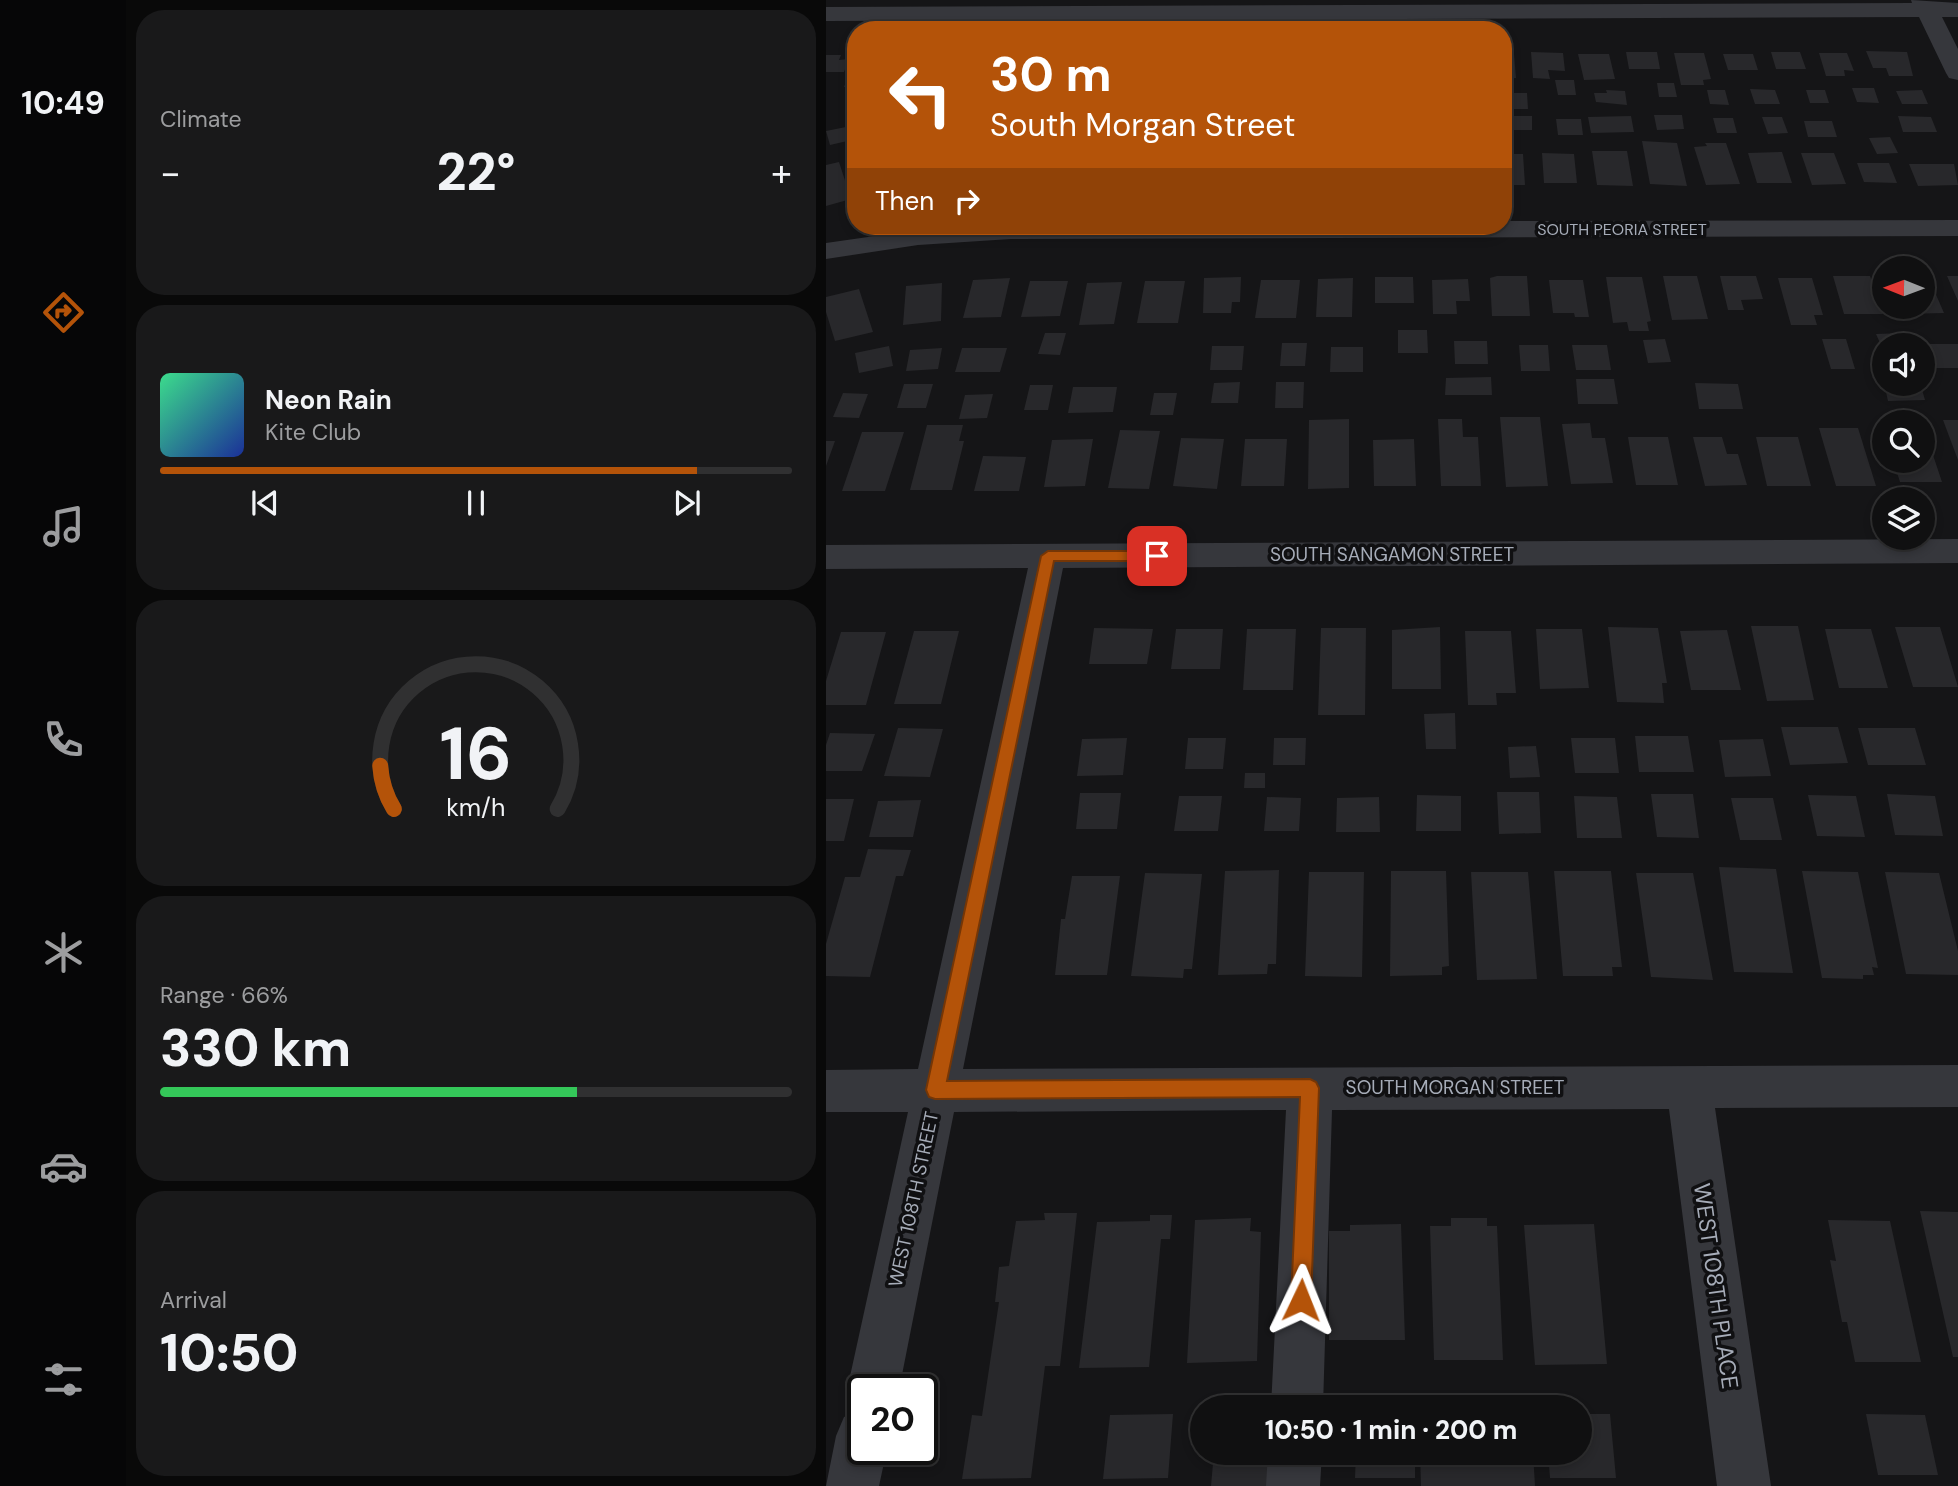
<!DOCTYPE html>
<html lang="en">
<head>
<meta charset="utf-8">
<style>
	body { margin:0; font-family:"DM Sans",sans-serif; background:#19191a; color:#f1f3f6; height:100vh; display:flex; flex-direction:column; font-size:26px; white-space:nowrap }
	* { box-sizing:border-box; margin:0 }
	p { font-size:23px; color:#9c9d9f }
	.icon { flex:none; width:38px; height:38px; fill:none; stroke:currentColor; stroke-width:2; stroke-linecap:round; stroke-linejoin:round }
	.map { position:relative; flex:1; overflow:hidden }
	.drawer { display:flex; flex-direction:column; gap:10px; padding:10px; background:#090909; width:700px }
	.drawer>* { flex:none }
	.banner { position:absolute; left:21px; top:21px; width:665px; height:214px; border-radius:28px; box-shadow:0 4px 10px #0003,0 0 0 2px #303031; background:#b45309; color:#fff; overflow:hidden }
	.needle { width:46px; rotate:271deg }
	.tools { position:absolute; left:1046px; top:256px; display:grid; gap:14px }
	.tools a { display:grid; place-items:center; width:63px; height:63px; border-radius:50%; background:#101011; box-shadow:0 4px 10px #0003,0 0 0 2px #303031; font-size:35px }
	.speed { position:absolute; left:21px; top:1374px; display:flex; gap:14px; font-size:35px; font-weight:700; text-align:center }
	.speed>* { display:grid; place-content:center; width:91px; height:91px; border-radius:50%; background:#101011; box-shadow:0 4px 10px #0003,0 0 0 2px #303031; line-height:1 }
	.speed .limit { border:4px solid #111; border-radius:10px; background:#fff; color:#111 }
	.pin { position:absolute; display:grid; place-items:center; width:60px; height:60px; color:#fff; margin:-30px; border-radius:14px; box-shadow:0 4px 10px #0006 }
	.me { position:absolute; width:77px; margin:-38px; rotate:2deg; stroke-linejoin:round; filter:drop-shadow(0 0 5px #0008) }
	.turn { display:flex; align-items:center; gap:24px; height:147px; padding:0 28px; font-size:32px }
	.turn .icon { width:91px; height:91px; stroke-width:2.5 }
	.turn b { display:block; font-size:49px; line-height:60px }
	.then { display:flex; align-items:center; height:66px; padding:0 28px; background:#0003; gap:14px; font-size:26px }
	.big { font-size:52px; font-weight:800; line-height:1.1 }
	.drawer .card { flex:1; display:flex; flex-direction:column; justify-content:center; gap:10px; min-width:0; padding:0 24px; border-radius:28px; background:#19191a }
	.drawer .dial { align-items:center; gap:0 }
	.dial svg { height:182px; overflow:visible; fill:none; stroke:#303031; stroke-width:7; stroke-linecap:round; text-anchor:middle }
	.dial text { fill:#f1f3f6; stroke:none }
	.song { display:flex; align-items:center; gap:21px }
	.cover { width:84px; height:84px; border-radius:10px; background:linear-gradient(135deg,hsl(150 70% 55%),hsl(230 70% 35%)) }
	.played { height:7px; border-radius:4px; background:linear-gradient(90deg,#b45309 85%,#303031 85%) }
	.keys { display:flex; justify-content:space-around; direction:ltr }
	.heat { display:flex; justify-content:space-between; align-items:center; font-size:38px; direction:ltr }
	.charge { height:10px; border-radius:5px; background:linear-gradient(90deg,#34c759 66%,#303031 0) }
	.trip { position:absolute; left:364px; top:1395px; width:402px; height:70px; border-radius:35px; background:#101011; box-shadow:0 4px 10px #0003,0 0 0 2px #303031; font-weight:800; line-height:70px; text-align:center }
	main { display:flex; flex:1; min-height:0 }
	.dock { display:flex; flex-direction:column; width:126px; justify-content:space-around; align-items:center; background:#060607; color:#9c9d9f }
	.dock .icon { width:49px; height:49px }
	.dock .active { color:#b45309 }
	.dock b { font-size:32px; color:#f1f3f6 }
	.map>svg:first-child { display:block }
	.building { fill:#28282b }
	.lines { fill:none; stroke-linecap:round; stroke-linejoin:round }
	.minor { fill:#36373c; fill-rule:evenodd }
	.route { fill:#b45309; stroke:#753606; stroke-width:2 }
	.labels { text-anchor:middle; stroke-width:7; stroke-linejoin:round; paint-order:stroke }
	.far-street-label { font-size:16px; fill:#a6acb8; stroke:#101012 }
	.street-label { font-size:19px; fill:#a6acb8; stroke:#101012 }
	.near-street-label { font-size:23px; fill:#a6acb8; stroke:#101012 }
</style>
</head>
<body>
<main>
<nav class="dock">
<b>10:49</b>
<svg class="icon active" aria-label="directions" viewBox="0 0 24 24"><path d="M12 3l9 9-9 9-9-9zM9 14v-3h6M13 9l2 2-2 2"/></svg>
<svg class="icon" aria-label="music" viewBox="0 0 24 24"><path d="M9 18V5l10-2v13"/><circle cx="6" cy="18" r="3"/><circle cx="16" cy="16" r="3"/></svg>
<svg class="icon" aria-label="phone" viewBox="0 0 24 24"><path d="M5 4h4l2 5-3 2q2 4 5 5l2-3 5 2v4C11 20 4 13 5 4z"/></svg>
<svg class="icon" aria-label="climate" viewBox="0 0 24 24"><path d="M12 3v18M4 7l16 10M4 17L20 7"/></svg>
<svg class="icon" aria-label="car" viewBox="0 0 24 24"><path d="M5 17H2v-5l4-1 3-4h7l3 4 3 1v5h-3M9 17h6M6 11h13"/><circle cx="7" cy="17" r="2"/><circle cx="17" cy="17" r="2"/></svg>
<svg class="icon" aria-label="filters" viewBox="0 0 24 24"><path d="M4 7h16M4 17h16"/><circle cx="9" cy="7" r="2"/><circle cx="15" cy="17" r="2"/></svg>
</nav>
<section class="drawer">
<div class="card"><p>Climate</p>
<div class="heat"><a>−</a><b class="big">22°</b><a>+</a></div>
</div>
<div class="card">
<div class="song"><i class="cover"></i><div><b>Neon Rain</b><p>Kite Club</p></div></div>
<div class="played"></div>
<div class="keys"><svg class="icon" aria-label="previous" viewBox="0 0 24 24"><path d="M18 5L8 12l10 7zM5 5v14"/></svg><svg class="icon" aria-label="pause" viewBox="0 0 24 24"><path d="M8 5v14M16 5v14"/></svg><svg class="icon" aria-label="next" viewBox="0 0 24 24"><path d="M6 5l10 7-10 7zM19 5v14"/></svg></div>
</div>
<div class="card dial"><svg viewBox="0 0 100 80">
<path d="M14 69A42 42 0 1 1 86 69"/>
<path d="M14 69A42 42 0 0 1 8 50" stroke="#b45309"/>
<text x="50" y="56" font-size="32" font-weight="700">16</text>
<text x="50" y="72" font-size="11">km/h</text>
</svg></div>
<div class="card"><p>Range · 66%</p><b class="big">330 km</b><div class="charge"></div></div>
<div class="card"><p>Arrival</p><b class="big">10:50</b></div>
</section>
<div class="map">
<svg width="1132" height="1486" viewBox="0 0 1132 1486">
	<rect width="100%" height="100%" fill="#151517"/>
	<path class="building" d="M1040,51L1081,52L1087,76H1063L1060,68H1047Z
		M705,52L737,53L739,71L722,70L724,79L707,78Z
		M800,52H831L834,69H803Z
		M945,52H974L980,69H950Z
		M848,53H878L885,79L877,80L878,85H855Z
		M993,53H1021L1028,71L1018,70L1019,76H1000Z
		M677,54H688L690,78L677,79Z
		M752,54H783L789,79L758,80Z
		M897,54H927L932,70H902Z
		M0,55H15L13,60L23,59L18,72H0Z
		M30,58V87H18Z
		M729,80H748L750,95H732Z
		M831,83H848L851,97H833Z
		M1026,88H1048L1053,103L1031,102Z
		M924,89L949,90L954,104H929Z
		M780,90L799,91L801,105L770,102L768,93H781Z
		M881,90H899L903,105L884,104Z
		M980,90H999L1003,103H984Z
		M1096,90L1102,104H1076L1070,91Z
		M677,93H701L702,109H677Z
		M828,115H856L858,129L831,130Z
		M688,116H706V130H688Z
		M805,116L808,132L765,133L762,117Z
		M1072,116L1105,117L1111,132H1077Z
		M936,117H956L962,133L942,134Z
		M887,118H907L911,133H891Z
		M730,119H755L757,135H732Z
		M978,121H1006L1011,137H982Z
		M25,126L30,139L4,145L0,131Z
		M1064,137L1072,153L1051,154L1043,138Z
		M816,141L851,143L861,186L824,184Z
		M879,143H900L914,184L880,185L868,147L881,146Z
		M677,145H684L685,154H697L699,185H677Z
		M766,151H801L807,186L771,185Z
		M956,152L966,183H931L922,153Z
		M716,153L748,154L751,183H718Z
		M975,153H1008L1020,184L986,185Z
		M13,162L25,199L0,206V165Z
		M1031,163H1063L1071,183L1038,182Z
		M1083,164H1128L1132,185L1092,186Z
		M1101,274L1118,313L1079,314L1076,306H1097V275Z
		M671,276H701L704,316H666L664,278Z
		M837,276H871L882,319L846,320Z
		M894,276H930L937,299L915,300L918,310H902Z
		M1007,276H1044L1057,314H1018Z
		M1121,276H1132V301Z
		M415,277L414,302H406L405,313H377L378,278Z
		M549,277H587L588,303H549Z
		M780,277H816L825,321L821,322L823,331H803L801,322L787,323Z
		M184,278L175,317L137,318L147,280Z
		M527,278L526,317H490L492,279Z
		M952,278H986L997,315H988L991,325H965Z
		M642,279L644,301H630L631,314H607L606,280Z
		M435,280H474L470,318H429Z
		M723,280H757L763,317H749L748,313H727Z
		M204,281H242L234,316L195,317Z
		M319,281H359L352,323H311Z
		M296,282L288,324L253,325L261,283Z
		M116,283L115,321L77,325L80,286Z
		M33,289L47,332L9,341L0,312V297Z
		M572,330H601L602,353H572Z
		M219,333H240L234,355L212,354Z
		M1078,333L1083,345H1059V354L1050,334Z
		M839,339L845,362L822,363L817,340Z
		M996,339H1020L1029,369H1005Z
		M628,341H661L662,364H629Z
		M456,343H481L479,366H454Z
		M1100,344H1132V368H1109Z
		M693,345H722L724,371H695Z
		M746,345H781L785,370H750Z
		M63,346L67,366L33,373L29,353Z
		M386,346H418L416,370H384Z
		M505,347H537V372H504Z
		M116,348L112,369L80,371L84,350Z
		M136,348H181L174,372H129Z
		M665,377L666,395H619L620,378Z
		M750,379H788L792,404H752Z
		M414,382L412,403H385L388,383Z
		M450,382H478L477,408H449Z
		M869,383L912,384L917,409H873Z
		M1058,383H1094L1099,400L1062,401Z
		M78,384H107L100,408H71Z
		M204,385H227L222,410H198Z
		M247,387H291L287,412L242,413Z
		M17,393L42,394L33,418L7,417Z
		M328,393H351L347,415H324Z
		M167,394L161,418L133,419L139,395Z
		M674,417H714L722,486L680,487Z
		M523,419V488L482,489L483,420Z
		M612,419H636L637,437H652L655,486H615Z
		M1117,420H1132V460Z
		M764,423L766,438H779L787,483L745,484L736,424Z
		M101,425H137L133,441H138L126,490H84Z
		M993,428H1032L1050,486H1010Z
		M294,430L334,431L323,489L282,488Z
		M36,432H78L59,491H16Z
		M802,437H842L852,485H810Z
		M867,437H896L901,454H912L921,485L879,486Z
		M930,437H972L985,486H941Z
		M1097,437H1101L1116,482H1074L1067,460H1097Z
		M355,438L398,439L391,489L347,486Z
		M267,439L259,486L218,487L226,440Z
		M419,439H461L458,486H415Z
		M588,439L590,486H548L547,440Z
		M0,441H9L0,466Z
		M157,456L200,457L193,491H148Z
		M925,626H972L988,700L941,701Z
		M614,627L615,689H566V630Z
		M782,627L832,628L841,683H836L838,703L791,702Z
		M1069,627H1114L1132,687H1087Z
		M268,628L327,629L321,664H263Z
		M495,628H540L539,715H492Z
		M350,629H397L394,669H345Z
		M421,629H470L467,690H417Z
		M710,629H756L763,688L714,689Z
		M999,629H1045L1062,688H1013Z
		M901,630L915,690H865L854,631Z
		M88,631H133L115,704H68Z
		M639,631H685L690,693H670L671,705H642Z
		M15,632H60L40,705H0V681Z
		M629,713L630,749H600L598,714Z
		M955,727H1012L1022,763L964,765Z
		M72,728L117,729L104,777L58,776Z
		M1032,728H1089L1100,765H1042Z
		M4,733L49,734L36,771H0V745Z
		M809,736H862L868,772H813Z
		M301,738L297,775L251,776L256,739Z
		M362,738H400L397,769H359Z
		M448,738H480L479,765H447Z
		M745,738H789L793,773H749Z
		M937,739L945,776L899,777L893,740Z
		M710,746L714,777L684,778L682,747Z
		M419,773H439V788H418Z
		M671,792H713L715,833L673,834Z
		M254,793H295L291,829H250Z
		M825,794H867L873,838L831,837Z
		M1061,794L1109,796L1117,836L1069,835Z
		M591,795L635,796V831H590Z
		M982,795L1030,796L1039,837L991,836Z
		M353,796H396L392,831H348Z
		M748,796L791,797L796,838H751Z
		M441,797L475,798L473,831H438Z
		M553,797L554,832H510L511,798Z
		M905,798H947L956,840H914Z
		M0,799H28L18,841H0Z
		M95,800L87,837H43L52,801Z
		M42,849L85,850L77,876H70L44,977L0,976V944L19,877H34Z
		M893,867L950,869L967,973L908,972Z
		M453,870L450,964H442L441,974L392,975L399,871Z
		M565,871H620L623,966L616,967V975L564,976Z
		M728,871H785L796,967H786L787,976H737Z
		M976,871L1032,872L1052,968L1046,967L1048,975H1037V979L996,978Z
		M483,872H538L536,977L479,976Z
		M645,872H702L711,979L651,980Z
		M1059,872L1113,873L1132,951V975L1080,974Z
		M319,873L376,874L366,969H358L357,978L305,976Z
		M810,873H867L887,980L825,977Z
		M246,876H294L281,975H229L235,919H239Z
		M1094,1211L1132,1212V1357H1127Z
		M218,1213H251L234,1366H219L205,1478L136,1479L146,1415L156,1416L173,1302H169L173,1267L183,1266L190,1221L219,1220Z
		M324,1215H346L344,1239H335L323,1367L253,1368L271,1222L324,1221Z
		M425,1218L424,1231L435,1232L431,1361L361,1363L369,1220Z
		M625,1218H661V1226H671L677,1360H608L604,1226H625Z
		M1002,1220L1064,1221L1095,1362H1029L1021,1322H1016L1004,1260L1010,1261Z
		M575,1224L579,1340H503V1231H524V1225Z
		M768,1224L781,1364L709,1365L698,1225Z
		M347,1414L342,1478L277,1479L284,1415Z
		M754,1414H784L790,1478H724L722,1452H754Z
		M1040,1414L1099,1415L1112,1475H1052Z
		M388,1452H445L442,1486H385Z
		M530,1452H589V1478H529Z
		M594,1452H707L709,1486H595Z"/>
	<g class="lines">
		<path class="minor" d="M1085,0L1132,3V17H1116L1132,49V80L1123,78L1120,73L1093,17L0,21V7L1086,3Z
			M1132,220V236L185,239L92,245L0,259V243L119,226H677V221Z
			M1132,539V563L237,568L137,1069L1132,1065V1107L889,1108L945,1486H891L843,1109L506,1110L497,1407H445L460,1110L128,1112L73,1390H37V1449H61L53,1486H0L10,1436L18,1417L34,1411L29,1408L21,1390L82,1112H0V1070L92,1069L202,568L0,569V545Z
			M442,1452H496L494,1486H440Z"/>
	</g>
	<path class="route" d="M222,551H331L338,556L331,561H228L121,1081L484,1079L490,1082L493,1088L485,1300L482,1308L475,1311L468,1308L465,1300L474,1097L109,1099L103,1097L100,1090L215,556Z"/>
	<g class="labels">
		<g class="far-street-label">
			<text x="796" y="235">SOUTH PEORIA STREET</text>
		</g>
		<g class="street-label">
			<text x="566" y="561">SOUTH SANGAMON STREET</text>
			<text x="629" y="1094">SOUTH MORGAN STREET</text>
			<text transform="translate(87 1199) rotate(-78)" y="7">WEST 108TH STREET</text>
		</g>
		<g class="near-street-label">
			<text transform="translate(890 1286) rotate(82)" y="8">WEST 108TH PLACE</text>
		</g>
	</g>
</svg>
<div class="tools">
<a><svg class="needle" viewBox="-14 -14 28 28"><path d="M0-13l5 13h-10z" fill="#e53935"/><path d="M0 13l5-13h-10z" fill="#9c9d9f"/></svg></a>
<a><svg class="icon" aria-label="sound" viewBox="0 0 24 24"><path d="M4 9h4l5-4v14l-5-4H4zM17 9q2 3 0 6"/></svg></a>
<a><svg class="icon" aria-label="search" viewBox="0 0 24 24"><circle cx="10" cy="10" r="6"/><path d="M15 15l6 6"/></svg></a>
<a><svg class="icon" aria-label="layers" viewBox="0 0 24 24"><path d="M12 4l9 5-9 5-9-5zM3 14l9 5 9-5"/></svg></a>
</div>
<div class="speed"><div class="limit">20</div></div>
<div class="pin" style="left:331px;top:556px;background:#d93025"><svg class="icon" aria-label="arrive" viewBox="0 0 24 24"><path d="M6 21V4h12l-3 4 3 4H6"/></svg></div>
<svg class="me" style="left:475px;top:1300px" viewBox="-20 -20 40 40"><path d="M0-17L14 15 0 8-14 15z" fill="#b45309" stroke="#fff" stroke-width="4"/></svg>
<div class="trip">10:50 · 1 min · 200 m</div>
<div class="banner">
<div class="turn"><svg class="icon" aria-label="left" viewBox="0 0 24 24"><path d="M17 20v-9H6M10 6l-5 5 5 5"/></svg><div><b>30 m</b>South Morgan Street</div></div>
<div class="then">Then<svg class="icon" aria-label="right" viewBox="0 0 24 24"><path d="M7 20v-9h11M14 6l5 5-5 5"/></svg></div>
</div>
</div>
</main>
</body>
</html>
